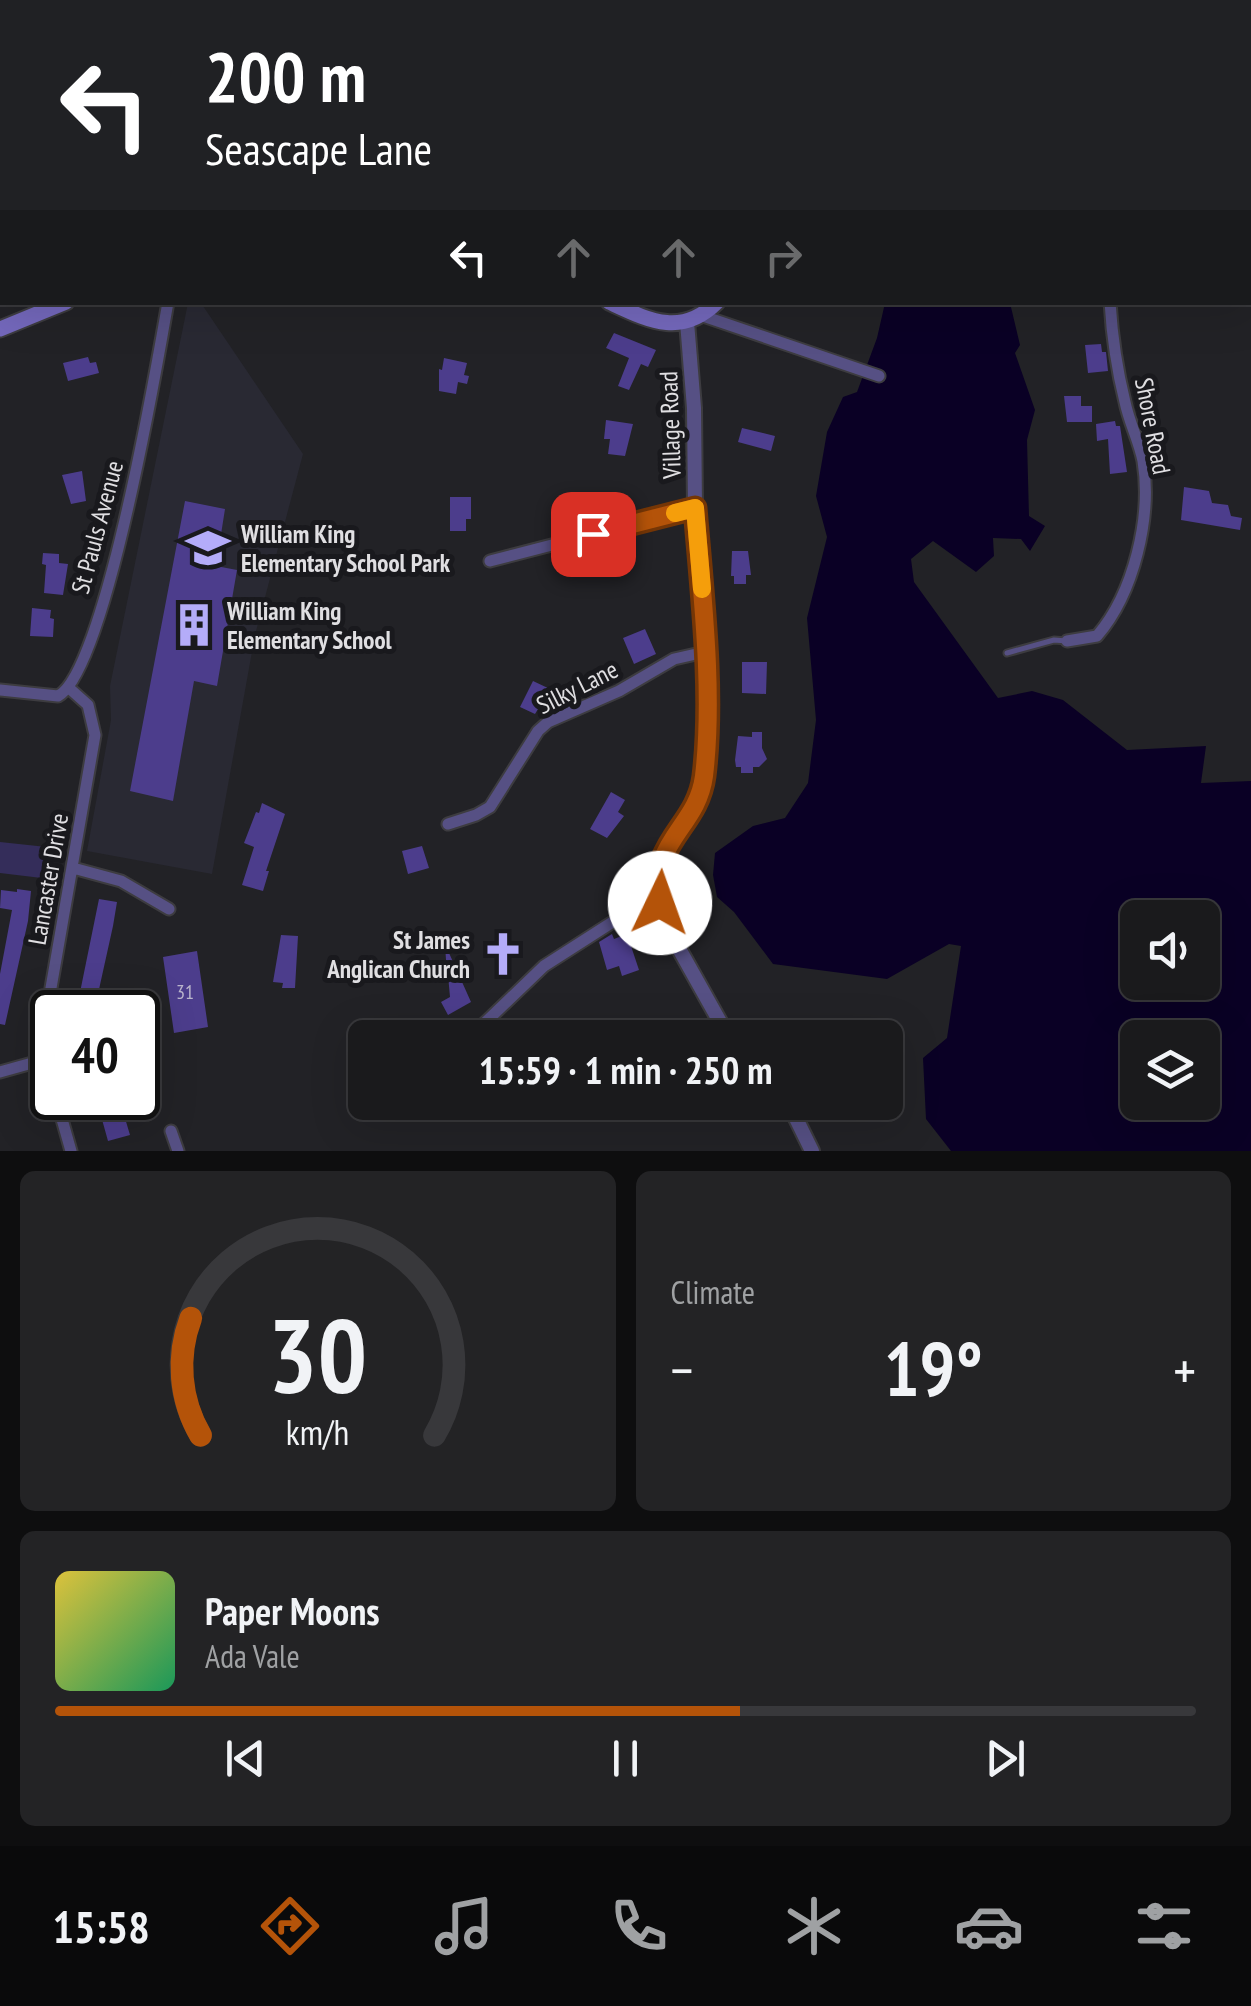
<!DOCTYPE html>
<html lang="en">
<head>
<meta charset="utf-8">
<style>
	body { margin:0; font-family:"PT Sans Narrow",sans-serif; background:#232325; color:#f1f3f6; height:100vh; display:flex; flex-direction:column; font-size:38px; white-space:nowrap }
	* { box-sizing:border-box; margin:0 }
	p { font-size:32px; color:#9fa1a3 }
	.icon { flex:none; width:55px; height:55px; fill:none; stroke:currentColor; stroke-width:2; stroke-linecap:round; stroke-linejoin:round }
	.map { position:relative; height:1151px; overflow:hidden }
	.sheet { display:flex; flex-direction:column; gap:20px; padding:20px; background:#0e0e0f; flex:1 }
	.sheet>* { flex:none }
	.hud { position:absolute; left:0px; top:0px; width:1252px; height:305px; box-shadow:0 10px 40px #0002,0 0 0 2px #38383b; background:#202124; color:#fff; overflow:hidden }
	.controls { position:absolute; left:1120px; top:900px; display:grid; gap:20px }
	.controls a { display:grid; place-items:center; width:100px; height:100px; border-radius:15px; background:#1a1a1c; box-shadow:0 10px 40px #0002,0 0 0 2px #38383b; font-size:50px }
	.speed { position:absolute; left:30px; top:990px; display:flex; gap:20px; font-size:50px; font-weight:700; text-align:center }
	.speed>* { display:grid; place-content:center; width:130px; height:130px; border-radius:50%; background:#1a1a1c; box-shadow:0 10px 40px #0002,0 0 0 2px #38383b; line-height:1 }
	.speed .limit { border:5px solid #111; border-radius:15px; background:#fff; color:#111 }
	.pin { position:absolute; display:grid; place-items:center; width:85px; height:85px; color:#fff; margin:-42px; border-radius:20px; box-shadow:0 5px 15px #0006 }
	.me { position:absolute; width:110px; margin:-55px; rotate:3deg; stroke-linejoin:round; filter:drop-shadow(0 0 8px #0008) }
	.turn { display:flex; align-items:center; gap:35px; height:210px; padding:0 40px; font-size:45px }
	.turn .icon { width:130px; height:130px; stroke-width:2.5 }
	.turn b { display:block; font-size:70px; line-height:85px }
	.lanes { display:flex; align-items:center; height:95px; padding:0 40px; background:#0003; justify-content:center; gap:50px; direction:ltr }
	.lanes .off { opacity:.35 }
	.big { font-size:75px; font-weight:700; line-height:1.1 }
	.sheet .card { flex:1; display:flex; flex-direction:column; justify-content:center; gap:15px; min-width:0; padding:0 35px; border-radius:15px; background:#232325 }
	.sheet .dial { align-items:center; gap:0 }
	.dial svg { height:260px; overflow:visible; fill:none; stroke:#38383b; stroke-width:7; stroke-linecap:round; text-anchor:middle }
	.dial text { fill:#f1f3f6; stroke:none }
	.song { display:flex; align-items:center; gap:30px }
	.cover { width:120px; height:120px; border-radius:15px; background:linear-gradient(135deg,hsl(50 70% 55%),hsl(150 70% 35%)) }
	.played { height:10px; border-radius:5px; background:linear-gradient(90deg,#b45309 60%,#38383b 60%) }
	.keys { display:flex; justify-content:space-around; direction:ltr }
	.heat { display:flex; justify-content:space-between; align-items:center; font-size:55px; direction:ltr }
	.sheet .tiles { flex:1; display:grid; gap:20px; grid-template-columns:1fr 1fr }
	.card:last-child { grid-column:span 2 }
	.trip { position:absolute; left:348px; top:1020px; width:555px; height:100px; border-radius:15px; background:#1a1a1c; box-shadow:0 10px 40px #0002,0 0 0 2px #38383b; font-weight:700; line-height:100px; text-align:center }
	.dock { display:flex; height:160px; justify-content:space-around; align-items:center; background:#0a0a0b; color:#9fa1a3 }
	.dock .icon { width:70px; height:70px }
	.dock .on { color:#b45309 }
	.dock b { font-size:45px; color:#f1f3f6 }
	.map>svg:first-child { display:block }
	.built { fill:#292933 }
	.green { fill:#342d5a }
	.water { fill:#0a0025; fill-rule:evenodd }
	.building { fill:#4c3d8c }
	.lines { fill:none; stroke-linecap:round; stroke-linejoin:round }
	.service-casing { stroke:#3d3c40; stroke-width:9 }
	.minor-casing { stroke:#3d3c40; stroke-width:15 }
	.tertiary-casing { stroke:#3d3c40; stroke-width:18 }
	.secondary-casing { stroke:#3d3c40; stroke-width:19 }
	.service { stroke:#565084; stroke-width:5 }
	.minor { stroke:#565084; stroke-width:11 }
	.tertiary { stroke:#565084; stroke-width:14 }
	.secondary { stroke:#7468bc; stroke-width:15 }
	.route-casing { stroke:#753606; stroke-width:25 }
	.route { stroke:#b45309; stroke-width:18 }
	.slow { stroke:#f59e0b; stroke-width:18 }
	.labels { text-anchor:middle; stroke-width:10; stroke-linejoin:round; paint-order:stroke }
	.number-label { font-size:20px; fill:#bbb6cc }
	.street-label { font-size:25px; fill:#e0dfe2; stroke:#19191d }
	.poi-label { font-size:25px; font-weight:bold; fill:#e0dfe2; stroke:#19191d; text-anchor:start }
</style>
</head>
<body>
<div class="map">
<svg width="1251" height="1151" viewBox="0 0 1251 1151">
	<rect width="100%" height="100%" fill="#222226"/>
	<path class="built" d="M188,303H201L303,454L255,635L212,874L87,851L111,720L110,686Z"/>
	<path class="green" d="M0,842L56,848L50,879L0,873Z"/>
	<path class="water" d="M885,303H1010L1020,345L1015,353L1035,410L1027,440L1029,516L1045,526L1030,551L1021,539L993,538L994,556L976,572L933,541L911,559L914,582L998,698L1032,691L1063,700L1127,750L1206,746L1201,783L1251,781V1151H951L926,1119L923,1058L947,1038L961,946L949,944L887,979L773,964L734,912L717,897L713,875L715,853L753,826L785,818L808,783L816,720L807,618L827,537L816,496L827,432L843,397L857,392L877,338ZM1138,918H1202V982H1138ZM1138,1038H1202V1102H1138Z"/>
	<path class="building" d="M614,333L656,350L648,367L641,364L629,390L618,386L629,358L606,348Z
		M1101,344L1102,352H1106L1108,371L1088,373L1085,345Z
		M88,357L90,363L96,362L99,373L68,381L63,363Z
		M444,358L467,363L464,375L469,376L467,384L458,382L456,394L439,391V369L442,370Z
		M1064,396H1081V406H1092V422H1067Z
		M606,420L633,424L625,456L608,454L610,439H604Z
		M1115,421L1116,426H1120L1127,472L1110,474L1108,439L1097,441L1096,424Z
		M742,428L775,436L771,451L738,442Z
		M82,471L86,501L71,504L62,475Z
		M1184,487L1209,491L1212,503L1228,505L1231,516L1242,518L1240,530L1181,520Z
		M450,497H471V519H466V531H450Z
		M185,501L225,509L216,566L237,570L217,686L194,681L173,801L130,791Z
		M732,551H748L751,575H746V584H734V576H731Z
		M43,553L59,554V563L68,564L63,595L44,593L46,565L42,564Z
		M32,608L51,610L50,618L54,619L53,637L30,636Z
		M645,629L656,654L634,664L623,638Z
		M742,662H767L766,694L742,693Z
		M533,681L550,689L535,714L520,707Z
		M752,732H762V748L767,759L759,767H753V773H741V767H736L735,760L738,736L752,737Z
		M611,792L625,800L618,812L624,816L607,838L590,829Z
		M262,803L285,814L266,871H269L263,891L242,885L254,847L244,843L256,812L259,813Z
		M422,846L429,868L408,874L402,851Z
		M17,889L31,891L28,921L5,1025L0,1024V974L12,910L0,908L1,890L17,892Z
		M99,899L117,902L113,926L94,1012H76Z
		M612,934L614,939L627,934L639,970L622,976L619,966L607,970L599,942Z
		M281,935L298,936L295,988H282L283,983L273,982Z
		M445,944L471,1002L448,1015L441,1002L450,997L448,975L443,977L437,964L446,960Z
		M197,951L208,1027L174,1033L163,957Z
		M96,1098H119L130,1135L108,1141Z"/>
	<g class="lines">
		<g class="service-casing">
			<path id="service" d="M460,2L461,0
				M533,2V0
				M573,2V0
				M1250,22L1251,21
				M1007,653L1054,640L1067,641"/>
		</g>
		<g class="minor-casing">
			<path id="minor" d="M420,0L424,2
				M1116,2V0
				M1250,151H1251
				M703,316L879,376
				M490,561L695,508
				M1067,641L1097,636C1134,593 1152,517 1143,461C1139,441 1129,422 1125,402C1117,370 1112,335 1110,302
				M0,690L58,696C105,672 157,365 168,302
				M448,824L476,815L490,807L538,731L548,722L619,691L674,659L705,652
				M73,868L121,881L169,909
				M469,1038L544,966L622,916L660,903
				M0,1072L43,1060
				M52,1087L43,1060V1034L95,735L88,705L69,688
				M56,1098L71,1151
				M171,1131L178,1151"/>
		</g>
		<g class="tertiary-casing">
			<path id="tertiary" d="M687,322L694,408L695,508L705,628L706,749L698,797L666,847L658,886L668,929L729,1038
				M788,1102L812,1151"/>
		</g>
		<g class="secondary-casing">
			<path id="secondary" d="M878,2V0
				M609,302C648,320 681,338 717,302
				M0,329L66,302"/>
		</g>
		<use href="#service" class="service"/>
		<use href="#minor" class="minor"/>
		<use href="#tertiary" class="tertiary"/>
		<use href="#secondary" class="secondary"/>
	</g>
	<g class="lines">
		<g class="route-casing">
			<path id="route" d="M593,534L695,508C702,593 714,692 704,776C697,829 649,839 660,903"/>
		</g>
		<use href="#route" class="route"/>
		<path class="slow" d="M675,513L695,508L702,589"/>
	</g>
	<defs>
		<g id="school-bare" transform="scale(3.45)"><path d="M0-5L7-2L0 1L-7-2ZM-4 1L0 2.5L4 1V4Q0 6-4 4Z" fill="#b4acf9" stroke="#19191d" stroke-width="2.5" paint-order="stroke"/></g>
		<g id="building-bare" transform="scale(3.45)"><path d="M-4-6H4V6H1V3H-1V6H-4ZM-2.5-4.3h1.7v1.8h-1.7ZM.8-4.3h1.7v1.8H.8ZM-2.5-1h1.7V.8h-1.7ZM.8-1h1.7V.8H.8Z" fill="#b4acf9" stroke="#19191d" stroke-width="2.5" paint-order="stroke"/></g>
		<g id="church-bare" transform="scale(3.45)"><path d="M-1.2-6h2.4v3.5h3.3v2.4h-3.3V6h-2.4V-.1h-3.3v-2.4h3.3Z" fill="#b4acf9" stroke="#19191d" stroke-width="2.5" paint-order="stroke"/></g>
	</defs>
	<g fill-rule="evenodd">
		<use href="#school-bare" x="208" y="548"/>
		<use href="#building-bare" x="194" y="625"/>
		<use href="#church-bare" x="503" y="954"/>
	</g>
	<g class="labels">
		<g class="number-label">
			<text x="185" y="999">31</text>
		</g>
		<g class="street-label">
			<text transform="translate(670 425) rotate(-92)" y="9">Village Road</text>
			<text transform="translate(1153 426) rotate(79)" y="9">Shore Road</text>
			<text transform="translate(97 527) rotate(-75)" y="9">St Pauls Avenue</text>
			<text transform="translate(577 687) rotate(-27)" y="9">Silky Lane</text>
			<text transform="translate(48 879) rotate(-80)" y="9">Lancaster Drive</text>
		</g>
		<g class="poi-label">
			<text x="241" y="543">William King<tspan x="241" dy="29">Elementary School Park</tspan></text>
			<text x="227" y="620">William King<tspan x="227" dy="29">Elementary School</tspan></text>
			<text x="470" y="949" text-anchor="end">St James<tspan x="470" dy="29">Anglican Church</tspan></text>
		</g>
	</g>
</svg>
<div class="controls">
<a><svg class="icon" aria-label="sound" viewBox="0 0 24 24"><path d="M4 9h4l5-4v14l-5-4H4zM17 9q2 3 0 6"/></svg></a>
<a><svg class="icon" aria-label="layers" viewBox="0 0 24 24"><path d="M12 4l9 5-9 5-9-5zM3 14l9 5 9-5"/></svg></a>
</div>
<div class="speed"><div class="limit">40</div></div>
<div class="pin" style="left:593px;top:534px;background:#d93025"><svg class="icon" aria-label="arrive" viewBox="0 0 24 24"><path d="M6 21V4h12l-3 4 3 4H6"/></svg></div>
<svg class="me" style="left:660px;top:903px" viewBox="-20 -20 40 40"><circle r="19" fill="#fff"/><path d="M0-13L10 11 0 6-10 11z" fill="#b45309"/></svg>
<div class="trip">15:59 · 1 min · 250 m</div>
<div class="hud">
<div class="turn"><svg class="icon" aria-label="left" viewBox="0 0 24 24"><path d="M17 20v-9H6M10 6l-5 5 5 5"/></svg><div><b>200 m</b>Seascape Lane</div></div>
<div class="lanes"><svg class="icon" aria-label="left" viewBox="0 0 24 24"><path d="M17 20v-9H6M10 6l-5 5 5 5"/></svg><svg class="icon off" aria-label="ahead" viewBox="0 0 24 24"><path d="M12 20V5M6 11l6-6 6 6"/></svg><svg class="icon off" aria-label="ahead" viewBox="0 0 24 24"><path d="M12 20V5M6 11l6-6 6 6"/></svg><svg class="icon off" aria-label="right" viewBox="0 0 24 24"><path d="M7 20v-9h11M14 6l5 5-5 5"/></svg></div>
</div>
</div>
<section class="sheet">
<div class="tiles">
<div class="card dial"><svg viewBox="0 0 100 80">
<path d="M14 69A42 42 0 1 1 86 69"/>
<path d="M14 69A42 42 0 0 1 11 33" stroke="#b45309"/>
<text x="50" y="56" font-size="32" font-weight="700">30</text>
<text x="50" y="72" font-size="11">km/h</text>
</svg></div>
<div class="card"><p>Climate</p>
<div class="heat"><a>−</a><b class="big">19°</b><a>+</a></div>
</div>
<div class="card">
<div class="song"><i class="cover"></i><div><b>Paper Moons</b><p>Ada Vale</p></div></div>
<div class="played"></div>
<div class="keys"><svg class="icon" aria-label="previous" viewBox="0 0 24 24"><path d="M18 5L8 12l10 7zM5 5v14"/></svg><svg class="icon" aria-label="pause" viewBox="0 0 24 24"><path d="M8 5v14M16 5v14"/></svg><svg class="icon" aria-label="next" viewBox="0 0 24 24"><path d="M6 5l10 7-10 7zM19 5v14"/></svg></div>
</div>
</div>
</section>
<nav class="dock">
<b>15:58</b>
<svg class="icon on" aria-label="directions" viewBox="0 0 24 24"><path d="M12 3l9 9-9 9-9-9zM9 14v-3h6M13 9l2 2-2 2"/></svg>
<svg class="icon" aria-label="music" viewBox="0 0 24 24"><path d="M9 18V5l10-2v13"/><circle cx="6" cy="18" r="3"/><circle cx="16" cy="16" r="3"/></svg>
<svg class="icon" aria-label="phone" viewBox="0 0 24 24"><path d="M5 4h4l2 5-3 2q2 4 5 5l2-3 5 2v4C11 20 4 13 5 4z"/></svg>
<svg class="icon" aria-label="climate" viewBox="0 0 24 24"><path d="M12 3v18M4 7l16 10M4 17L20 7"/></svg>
<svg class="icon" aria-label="car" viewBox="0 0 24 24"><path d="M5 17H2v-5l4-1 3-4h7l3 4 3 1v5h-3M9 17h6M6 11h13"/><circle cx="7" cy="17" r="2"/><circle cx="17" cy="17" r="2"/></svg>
<svg class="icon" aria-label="filters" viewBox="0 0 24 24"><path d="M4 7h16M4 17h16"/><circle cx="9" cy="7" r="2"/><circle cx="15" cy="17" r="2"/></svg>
</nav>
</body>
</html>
